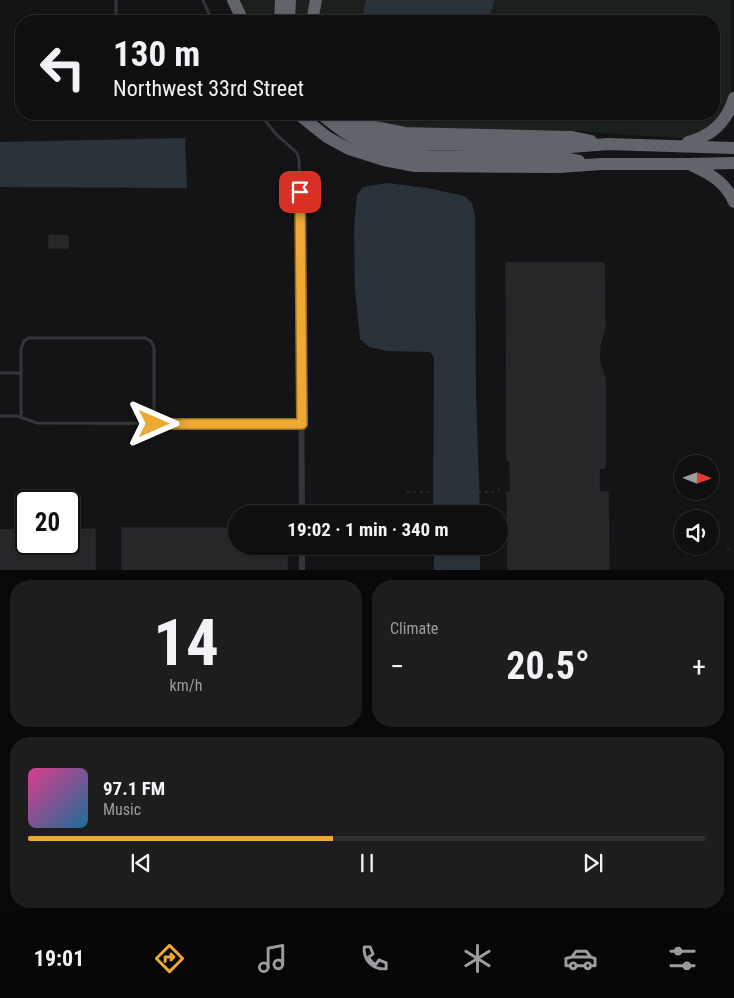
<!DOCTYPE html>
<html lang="en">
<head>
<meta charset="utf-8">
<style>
	body { margin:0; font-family:"Roboto Condensed",sans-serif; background:#1d1d1e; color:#f1f3f6; height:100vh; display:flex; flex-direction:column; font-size:19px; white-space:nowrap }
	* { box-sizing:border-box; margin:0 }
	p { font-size:16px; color:#9b9c9f }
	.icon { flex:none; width:28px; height:28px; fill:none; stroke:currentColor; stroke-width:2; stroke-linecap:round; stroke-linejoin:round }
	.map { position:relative; height:570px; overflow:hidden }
	.panel { display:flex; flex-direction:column; gap:10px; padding:10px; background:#080809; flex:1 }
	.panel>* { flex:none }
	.banner { position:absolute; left:15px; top:15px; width:705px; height:105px; border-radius:20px; box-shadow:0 1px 4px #0004,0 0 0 1px #2f2f30; background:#0f0f10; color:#f1f3f6; overflow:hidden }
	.needle { width:32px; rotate:91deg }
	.fabs { position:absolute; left:674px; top:455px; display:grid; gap:10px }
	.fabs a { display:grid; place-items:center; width:45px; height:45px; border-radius:50%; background:#0f0f10; box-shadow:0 1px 4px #0004,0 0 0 1px #2f2f30; font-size:25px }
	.speed { position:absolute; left:15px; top:490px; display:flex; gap:10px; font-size:25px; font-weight:700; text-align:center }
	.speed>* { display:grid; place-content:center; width:65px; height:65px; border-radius:50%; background:#0f0f10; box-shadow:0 1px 4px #0004,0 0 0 1px #2f2f30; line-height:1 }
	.speed .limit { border:2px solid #111; border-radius:8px; background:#fff; color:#111 }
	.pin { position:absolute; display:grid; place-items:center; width:42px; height:42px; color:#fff; margin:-21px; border-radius:10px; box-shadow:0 2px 8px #0006 }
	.me { position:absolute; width:55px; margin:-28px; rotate:90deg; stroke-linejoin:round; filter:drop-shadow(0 0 4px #0008) }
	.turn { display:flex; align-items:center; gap:18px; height:105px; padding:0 15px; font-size:22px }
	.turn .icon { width:65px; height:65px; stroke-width:2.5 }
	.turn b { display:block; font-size:35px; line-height:42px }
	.big { font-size:38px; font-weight:700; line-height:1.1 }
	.panel .card { flex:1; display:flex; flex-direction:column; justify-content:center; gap:8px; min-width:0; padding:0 18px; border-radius:20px; background:#1d1d1e }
	.panel .dial { align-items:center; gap:0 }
	.dial b { font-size:65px; line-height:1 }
	.song { display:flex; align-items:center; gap:15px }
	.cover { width:60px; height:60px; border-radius:8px; background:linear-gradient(135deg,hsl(330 70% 55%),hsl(200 70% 35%)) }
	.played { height:5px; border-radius:2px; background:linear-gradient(90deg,#eea933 45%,#2f2f30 45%) }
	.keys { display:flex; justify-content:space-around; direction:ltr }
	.heat { display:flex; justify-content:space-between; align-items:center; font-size:28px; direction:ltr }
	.panel .tiles { flex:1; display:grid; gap:10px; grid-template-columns:1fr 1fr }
	.card:last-child { grid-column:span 2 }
	.trip { position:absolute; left:228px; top:505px; width:280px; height:50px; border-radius:25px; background:#0f0f10; box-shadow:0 1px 4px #0004,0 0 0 1px #2f2f30; font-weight:700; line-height:50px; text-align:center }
	.tab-bar { display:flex; height:80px; justify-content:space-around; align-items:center; background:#060606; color:#9b9c9f }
	.tab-bar .icon { width:35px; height:35px }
	.tab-bar .active { color:#eea933 }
	.tab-bar b { font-size:22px; color:#f1f3f6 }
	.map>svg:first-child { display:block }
	.green { fill:#1a201b }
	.water { fill:#2a3339 }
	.building { fill:#27272a; stroke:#2e2e32 }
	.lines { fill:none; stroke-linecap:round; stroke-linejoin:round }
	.path { stroke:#3b3d41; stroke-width:1; stroke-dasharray:2.5 4; stroke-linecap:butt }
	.service { stroke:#35363a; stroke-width:3 }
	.minor { stroke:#35363a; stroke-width:6 }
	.motorway { stroke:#61646b; stroke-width:12 }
	.route-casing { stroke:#9b6e21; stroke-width:12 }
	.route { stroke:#eea933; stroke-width:9 }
</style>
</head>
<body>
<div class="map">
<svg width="734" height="571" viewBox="0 0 734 571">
	<rect width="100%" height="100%" fill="#141416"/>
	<path class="green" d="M237,0H275L274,21H247Z
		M296,0H312L308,21H295Z
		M320,0H366L361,21H316Z
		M495,0H731V98L716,126L689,139L577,131L402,127L378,121L363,114H414L415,116H420V114H714V21H488Z"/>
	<path class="water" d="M366,0H495L488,21H361Z
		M185,138L187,188L0,187V142Z
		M387,183L427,188L464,196L472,203L475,216L476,393L480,514H433L434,357L430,352L387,351L369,347L360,339L355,289L354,229L357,195L363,187Z
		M434,546H480V570H434Z"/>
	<path class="building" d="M49,235L68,236V248H49Z
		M506,263H604L605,328L600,345L599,361L605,378V468H599V492H608L609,571H508L507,492H511L510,461H507Z
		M122,528H236V546H287V571H122Z
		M95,529V571H0V530H26V544H69V530Z"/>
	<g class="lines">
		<path class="path" d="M407,492H494L500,489
			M727,549H734"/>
		<path class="service" d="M203,0L212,21
			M116,21V0
			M260,114L276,134L297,153L299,159L300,192
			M0,373H21
			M0,416H17L37,423L301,424
			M21,417V349L24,341L29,338H145L151,341L154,348V424"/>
		<path class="minor" d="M300,192L302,514
			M302,546V571"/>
		<path class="motorway" d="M233,0L243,21
			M280,21L281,0
			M289,21L290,0
			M312,21L316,0
			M298,114L327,137L349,149L384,160L415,166L559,167L601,164H688L734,163
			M321,114C338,129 357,142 379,149C406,157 435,157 463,157C495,157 527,157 559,157L579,161
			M335,114C359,133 385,140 414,144L571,147L608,144L734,148
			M351,114L375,127L405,133L571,137L591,141
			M688,142C712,136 727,122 734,98
			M693,166C711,174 726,183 734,202"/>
	</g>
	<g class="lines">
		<g class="route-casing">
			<path id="route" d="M154,424H302L300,192"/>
		</g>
		<use href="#route" class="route"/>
	</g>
</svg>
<div class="fabs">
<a><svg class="needle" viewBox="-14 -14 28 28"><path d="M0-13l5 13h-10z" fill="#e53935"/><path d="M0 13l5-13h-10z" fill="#9b9c9f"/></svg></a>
<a><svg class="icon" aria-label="sound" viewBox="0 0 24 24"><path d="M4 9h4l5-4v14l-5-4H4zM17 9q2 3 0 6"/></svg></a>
</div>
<div class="speed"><div class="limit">20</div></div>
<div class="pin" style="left:300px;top:192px;background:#d93025"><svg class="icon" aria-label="arrive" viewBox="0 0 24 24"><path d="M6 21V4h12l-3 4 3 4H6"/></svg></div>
<svg class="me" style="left:154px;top:424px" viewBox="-20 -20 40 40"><path d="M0-17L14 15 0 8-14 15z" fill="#eea933" stroke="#fff" stroke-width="4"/></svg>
<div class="trip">19:02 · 1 min · 340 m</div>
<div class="banner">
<div class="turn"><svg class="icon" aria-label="left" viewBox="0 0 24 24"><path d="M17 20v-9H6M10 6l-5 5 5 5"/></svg><div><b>130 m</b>Northwest 33rd Street</div></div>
</div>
</div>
<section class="panel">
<div class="tiles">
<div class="card dial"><b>14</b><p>km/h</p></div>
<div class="card"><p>Climate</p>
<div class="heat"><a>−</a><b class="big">20.5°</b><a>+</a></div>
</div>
<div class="card">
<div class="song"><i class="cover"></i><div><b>97.1 FM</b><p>Music</p></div></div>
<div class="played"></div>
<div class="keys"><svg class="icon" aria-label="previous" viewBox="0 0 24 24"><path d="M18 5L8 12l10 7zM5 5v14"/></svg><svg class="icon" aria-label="pause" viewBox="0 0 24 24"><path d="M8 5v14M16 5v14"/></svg><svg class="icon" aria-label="next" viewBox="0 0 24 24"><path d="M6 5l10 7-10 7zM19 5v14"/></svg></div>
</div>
</div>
</section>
<nav class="tab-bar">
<b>19:01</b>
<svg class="icon active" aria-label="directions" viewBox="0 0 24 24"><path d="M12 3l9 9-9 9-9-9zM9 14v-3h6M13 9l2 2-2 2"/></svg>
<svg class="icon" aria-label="music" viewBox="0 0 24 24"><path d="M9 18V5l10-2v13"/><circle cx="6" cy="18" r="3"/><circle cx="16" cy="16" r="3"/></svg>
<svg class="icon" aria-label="phone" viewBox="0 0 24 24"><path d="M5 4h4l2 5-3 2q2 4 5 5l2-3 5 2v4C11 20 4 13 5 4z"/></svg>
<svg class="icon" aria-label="climate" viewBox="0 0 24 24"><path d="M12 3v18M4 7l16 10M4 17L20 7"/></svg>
<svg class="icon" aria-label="car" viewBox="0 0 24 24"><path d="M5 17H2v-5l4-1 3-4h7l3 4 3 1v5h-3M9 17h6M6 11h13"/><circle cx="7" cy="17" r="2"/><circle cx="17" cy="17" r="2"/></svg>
<svg class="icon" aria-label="filters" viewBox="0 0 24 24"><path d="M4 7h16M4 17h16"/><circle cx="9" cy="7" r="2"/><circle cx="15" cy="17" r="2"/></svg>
</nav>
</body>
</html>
